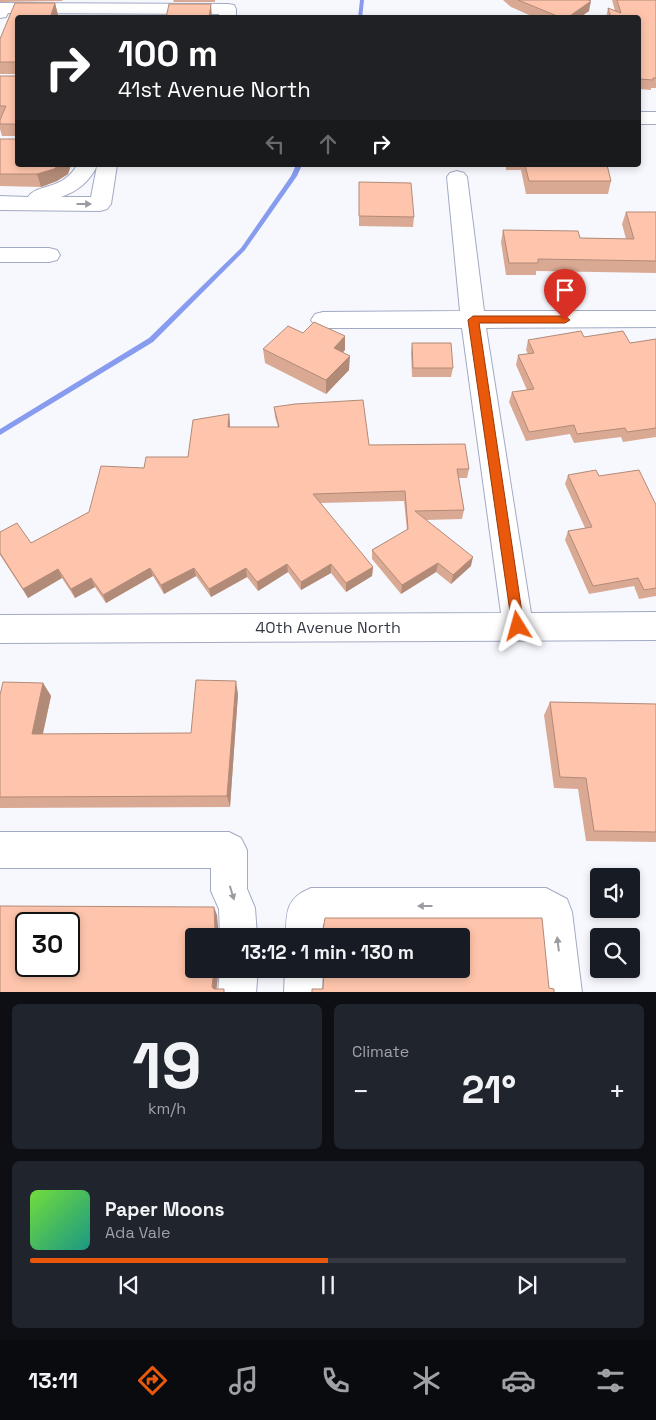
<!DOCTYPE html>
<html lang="en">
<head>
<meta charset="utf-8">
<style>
	body { margin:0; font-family:"Space Grotesk",sans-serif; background:#20242c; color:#f1f3f6; height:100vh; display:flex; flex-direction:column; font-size:19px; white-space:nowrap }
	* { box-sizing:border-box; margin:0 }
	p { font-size:16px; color:#9ea1a6 }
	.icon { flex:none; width:28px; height:28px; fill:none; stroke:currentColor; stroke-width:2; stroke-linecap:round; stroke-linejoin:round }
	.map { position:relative; height:992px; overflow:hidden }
	.sheet { display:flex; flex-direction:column; gap:12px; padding:12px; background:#0d0f14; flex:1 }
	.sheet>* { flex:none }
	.banner { position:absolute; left:15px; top:15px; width:626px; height:152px; border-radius:5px; box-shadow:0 2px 8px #0003; background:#202124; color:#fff; overflow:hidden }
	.controls { position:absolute; left:590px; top:868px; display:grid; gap:10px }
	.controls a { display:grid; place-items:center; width:50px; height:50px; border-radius:5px; background:#171b24; box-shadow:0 2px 8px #0003; font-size:25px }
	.speed { position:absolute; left:15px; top:912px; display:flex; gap:10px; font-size:25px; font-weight:700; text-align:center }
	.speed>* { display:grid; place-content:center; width:65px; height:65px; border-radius:50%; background:#171b24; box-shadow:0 2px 8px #0003; line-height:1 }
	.speed .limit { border:2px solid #111; border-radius:8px; background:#fff; color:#111 }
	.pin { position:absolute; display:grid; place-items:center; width:42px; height:42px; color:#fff; margin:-51px -21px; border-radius:50% 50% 50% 0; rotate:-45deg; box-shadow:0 0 5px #0007 }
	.pin .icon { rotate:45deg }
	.me { position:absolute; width:55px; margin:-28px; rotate:352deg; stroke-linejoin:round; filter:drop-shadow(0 0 4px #0008) }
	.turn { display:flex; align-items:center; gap:18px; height:105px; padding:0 20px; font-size:22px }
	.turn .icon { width:65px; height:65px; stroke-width:2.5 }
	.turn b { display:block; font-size:35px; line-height:42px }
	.lanes { display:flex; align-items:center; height:48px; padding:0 20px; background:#0003; justify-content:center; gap:25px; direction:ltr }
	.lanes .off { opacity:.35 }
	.big { font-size:38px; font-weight:800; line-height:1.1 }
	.sheet .widget { flex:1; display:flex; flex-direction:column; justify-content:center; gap:8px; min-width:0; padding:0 18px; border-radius:8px; background:#20242c }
	.sheet .dial { align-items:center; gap:0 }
	.dial b { font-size:65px; line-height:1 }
	.song { display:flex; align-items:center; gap:15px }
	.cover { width:60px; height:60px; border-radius:8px; background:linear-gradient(135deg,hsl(100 70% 55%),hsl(170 70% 35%)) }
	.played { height:5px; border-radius:2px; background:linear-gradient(90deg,#ea580c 50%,#363941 50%) }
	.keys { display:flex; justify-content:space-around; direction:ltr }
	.heat { display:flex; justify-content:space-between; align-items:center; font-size:28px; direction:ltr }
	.sheet .tiles { flex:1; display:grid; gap:12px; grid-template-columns:1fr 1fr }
	.widget:last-child { grid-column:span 2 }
	.trip { position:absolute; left:185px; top:928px; width:285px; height:50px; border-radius:5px; background:#171b24; box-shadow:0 2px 8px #0003; font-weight:800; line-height:50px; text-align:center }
	.dock { display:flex; height:80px; justify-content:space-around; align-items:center; background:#090b0e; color:#9ea1a6 }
	.dock .icon { width:35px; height:35px }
	.dock .active { color:#ea580c }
	.dock b { font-size:22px; color:#f1f3f6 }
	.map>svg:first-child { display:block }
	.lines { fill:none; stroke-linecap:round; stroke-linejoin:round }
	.stream { fill:#889cef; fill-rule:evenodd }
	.minor-casing { stroke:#a2aac4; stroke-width:2 }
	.minor { fill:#fff; fill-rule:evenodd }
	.wall { fill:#daa994 }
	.shaded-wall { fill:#b28a78 }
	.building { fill:#fec5ac; stroke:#b28a78; fill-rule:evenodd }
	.oneway { fill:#9a9ca2 }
	.route { fill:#ea580c; stroke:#983908 }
	.labels { text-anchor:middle; stroke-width:4.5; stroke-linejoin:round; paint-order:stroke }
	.street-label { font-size:16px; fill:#363944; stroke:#fff }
</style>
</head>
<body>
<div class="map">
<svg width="656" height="993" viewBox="0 0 656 993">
	<rect width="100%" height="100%" fill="#f7f8fe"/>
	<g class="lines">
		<path class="stream" d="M360,0H364L362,18H358Z
			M296,165H302L297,176L245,250L153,342L0,435V429L149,338L241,248L291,176Z"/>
		<g class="minor-casing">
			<path id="minor" d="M0,3L228,4L234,5L236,9V18H219V14L8,13L6,17L0,18Z
				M639,112H656V124H639Z
				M77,165H117L111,204L107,209L100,211L0,210V196L28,197C36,184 64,190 77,165ZM97,166L91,197H61C78,191 89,182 97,166Z
				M457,171L464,173L467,177L484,311H656V327L486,328L531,613L656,612V640L0,643V615L501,613L462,328H323L315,326L311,320L315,314L323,312L460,311L447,177L450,173Z
				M0,248H49L57,250L60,255L57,260L49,262H0Z
				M0,832H229L241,838L247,850V889L255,908L257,936H220L219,909L211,891V868H0Z
				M311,888H546L567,899L572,912L582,993H544L537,924H323L322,936H286C286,912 286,898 311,888Z
				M220,969H258L256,993H218Z
				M285,969H323L322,993H284Z"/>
		</g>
		<use href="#minor" class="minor"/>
	</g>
	<path class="wall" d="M0,0H63L62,1L0,2Z
		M173,0H215V2H174Z
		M503,0H588L589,11L579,18H536L511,7Z
		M612,0H656V88H651V90L639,89V18H606L608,8L615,11Z
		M15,3H55L58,15L57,18H18V165H71L68,174L57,181L41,187L0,186V139H16V136H2L0,129V120L1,118H0V76H16V74H0V39Z
		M506,165H607L611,181L608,194H526L521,170H506Z
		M359,182L414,217L413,227L359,226Z
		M626,212H656V273L536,271V275H506L501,242L503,230L580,238L626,239L622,224Z
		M303,333L345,336V350L343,352L349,370L326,394L265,363L263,349Z
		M584,337L630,343L656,339V437L623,442L621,437L574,443L570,434L526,441L509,402L512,392L527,390L516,365L518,355L528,354L526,350L528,340Z
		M412,343L453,368L451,377H412L411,353Z
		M274,407L369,445L469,469L467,478H459L464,510L462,519L426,520L471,566L451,584L436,572L401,594L372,559V550L407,530L404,501L320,503L373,567L372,576L346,592L331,573L301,590L288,572L258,591L247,577L211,597L196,576L164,594L153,576L106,603L95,587L75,598L62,578L28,598L0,555V532L31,543L89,512L144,468L188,457L229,414L230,427H278L275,417Z
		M568,475L599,476L656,505V596L639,599L634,586L589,594L565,540L568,531L585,528L565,484Z
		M43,683L51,696L43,734L191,733L238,694L230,807L0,808V695Z
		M550,702L656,704V842L586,841L578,789L554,788L544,715Z"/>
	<path class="shaded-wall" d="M591,1L589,11L579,18H567Z
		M55,3L58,15L57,18H50Z
		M211,4L212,18H209Z
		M59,165H71L68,174L57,181L41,187L37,174Z
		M345,336V350L334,362V348Z
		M350,356L349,370L326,394V380Z
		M229,414L230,424L229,437L228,427Z
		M473,557L471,566L451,584L453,575Z
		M438,563L436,572L401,594L402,585Z
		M287,564L288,572L258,591L257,582Z
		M331,564V573L301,590V582Z
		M373,567L372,576L346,592V583Z
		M150,568L153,576L106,603L103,595Z
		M194,568L196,576L164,594L161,585Z
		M246,568L247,577L211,597L209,589Z
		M58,569L62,578L28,598L23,589Z
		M91,578L95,587L75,598L71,589Z
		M236,681L238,694L230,807L227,796Z
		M43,683L51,696L40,746L32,734Z
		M214,907L217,915L219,936L215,930Z
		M214,969H219L216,993L212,987Z"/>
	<path class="building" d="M518,0H588L591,1L567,18H562Z
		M617,0H656V78H653V80L639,79V18H611L608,8L621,13Z
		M15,3H55L50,18H18V165H59L54,169L37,174H0V139H16V126L14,124H0V120L6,106H0V76H16V62H0V39Z
		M169,4H211L209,18H166Z
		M525,165H607L611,181H529Z
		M359,182L411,183L414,217L359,216Z
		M626,212H656V261L538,259V263H509L503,230L578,231L580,238L634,239Z
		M314,322L345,336L334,348L350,356L326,380L263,349L288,326L303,333Z
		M581,331L584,337L623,331L630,343L656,339V428L627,432L625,428L577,434L574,425L529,432L512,392L534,389L518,355L534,353L528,340Z
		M412,343H451L453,368H413Z
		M363,400L369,445L465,444L469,469H457L464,510L415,511L473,557L453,575L438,563L402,585L372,550L408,529L405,491L313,494L373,567L346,583L331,564L301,582L287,564L257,582L246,568L209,589L194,568L161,585L150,568L103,595L91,578L71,589L58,569L23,589L0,553V532L17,523L31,543L89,512L101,466L144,468L146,457H188L193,420L229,414L228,427H279L274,407L295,404Z
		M596,470L599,476L639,470L656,505V588L644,590L638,578L593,586L568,531L592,527L568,475Z
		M196,680L236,681L227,796L0,797V695L3,682L43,683L32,734L191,733Z
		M550,702L656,704V832L594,831L586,778L560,777Z
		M0,906L214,907L215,930L228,931V936H194V969H214L212,987L214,989H224V993H0ZM26,924H69V966H26Z
		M325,918H542L549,988L554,989V993H312V989H323L324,969H461V936H313V931L323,930Z"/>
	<defs><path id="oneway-solid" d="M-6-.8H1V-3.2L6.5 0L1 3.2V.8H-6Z" transform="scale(1.25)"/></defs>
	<g class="oneway">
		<use href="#oneway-solid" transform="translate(84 204)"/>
		<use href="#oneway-solid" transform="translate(232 893) rotate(73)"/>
		<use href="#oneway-solid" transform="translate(425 906) rotate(180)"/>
		<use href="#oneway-solid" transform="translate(558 944) rotate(-97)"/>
	</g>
	<path class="route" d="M473,316H565L570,320L565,323H479L524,626L522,630L518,631L514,630L512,626L468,320Z"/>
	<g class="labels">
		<g class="street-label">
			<text x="328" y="633">40th Avenue North</text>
		</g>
	</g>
</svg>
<div class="controls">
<a><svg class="icon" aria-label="sound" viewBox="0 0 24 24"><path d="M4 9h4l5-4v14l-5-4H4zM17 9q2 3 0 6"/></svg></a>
<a><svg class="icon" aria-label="search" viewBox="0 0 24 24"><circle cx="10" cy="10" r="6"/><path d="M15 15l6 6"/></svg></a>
</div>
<div class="speed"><div class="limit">30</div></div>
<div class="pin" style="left:565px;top:320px;background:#d93025"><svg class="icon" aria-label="arrive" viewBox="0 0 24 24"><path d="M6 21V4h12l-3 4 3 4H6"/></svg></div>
<svg class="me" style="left:518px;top:626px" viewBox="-20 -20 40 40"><path d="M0-17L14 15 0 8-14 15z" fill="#ea580c" stroke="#fff" stroke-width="4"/></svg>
<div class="trip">13:12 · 1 min · 130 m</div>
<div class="banner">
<div class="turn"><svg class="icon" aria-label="right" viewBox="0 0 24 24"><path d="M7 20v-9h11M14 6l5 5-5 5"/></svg><div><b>100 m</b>41st Avenue North</div></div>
<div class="lanes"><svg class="icon off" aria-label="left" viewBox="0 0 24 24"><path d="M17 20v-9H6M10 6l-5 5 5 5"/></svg><svg class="icon off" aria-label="ahead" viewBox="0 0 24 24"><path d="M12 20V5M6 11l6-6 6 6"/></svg><svg class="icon" aria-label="right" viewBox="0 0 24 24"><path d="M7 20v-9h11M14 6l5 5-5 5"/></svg></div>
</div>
</div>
<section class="sheet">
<div class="tiles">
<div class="widget dial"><b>19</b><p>km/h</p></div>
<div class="widget"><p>Climate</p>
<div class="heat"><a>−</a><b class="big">21°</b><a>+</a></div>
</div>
<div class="widget">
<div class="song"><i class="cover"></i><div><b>Paper Moons</b><p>Ada Vale</p></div></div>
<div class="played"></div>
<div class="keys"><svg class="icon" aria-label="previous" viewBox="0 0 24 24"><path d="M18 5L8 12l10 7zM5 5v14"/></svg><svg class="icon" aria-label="pause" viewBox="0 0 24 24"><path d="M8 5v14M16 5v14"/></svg><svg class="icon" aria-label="next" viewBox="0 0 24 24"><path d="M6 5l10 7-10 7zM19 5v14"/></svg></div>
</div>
</div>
</section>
<nav class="dock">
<b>13:11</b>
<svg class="icon active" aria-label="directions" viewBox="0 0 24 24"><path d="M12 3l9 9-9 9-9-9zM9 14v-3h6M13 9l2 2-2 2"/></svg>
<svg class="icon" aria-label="music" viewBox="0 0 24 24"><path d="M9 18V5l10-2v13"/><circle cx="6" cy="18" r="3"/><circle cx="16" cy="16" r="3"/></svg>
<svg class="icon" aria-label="phone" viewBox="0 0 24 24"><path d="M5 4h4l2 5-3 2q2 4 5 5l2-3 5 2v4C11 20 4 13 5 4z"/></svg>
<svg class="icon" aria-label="climate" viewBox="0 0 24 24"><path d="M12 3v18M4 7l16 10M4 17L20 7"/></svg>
<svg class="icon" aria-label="car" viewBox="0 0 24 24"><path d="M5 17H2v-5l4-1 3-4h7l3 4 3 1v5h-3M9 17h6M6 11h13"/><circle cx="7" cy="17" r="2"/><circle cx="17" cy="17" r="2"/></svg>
<svg class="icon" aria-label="filters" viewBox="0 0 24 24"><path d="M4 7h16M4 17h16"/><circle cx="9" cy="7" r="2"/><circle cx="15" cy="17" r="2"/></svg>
</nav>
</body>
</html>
